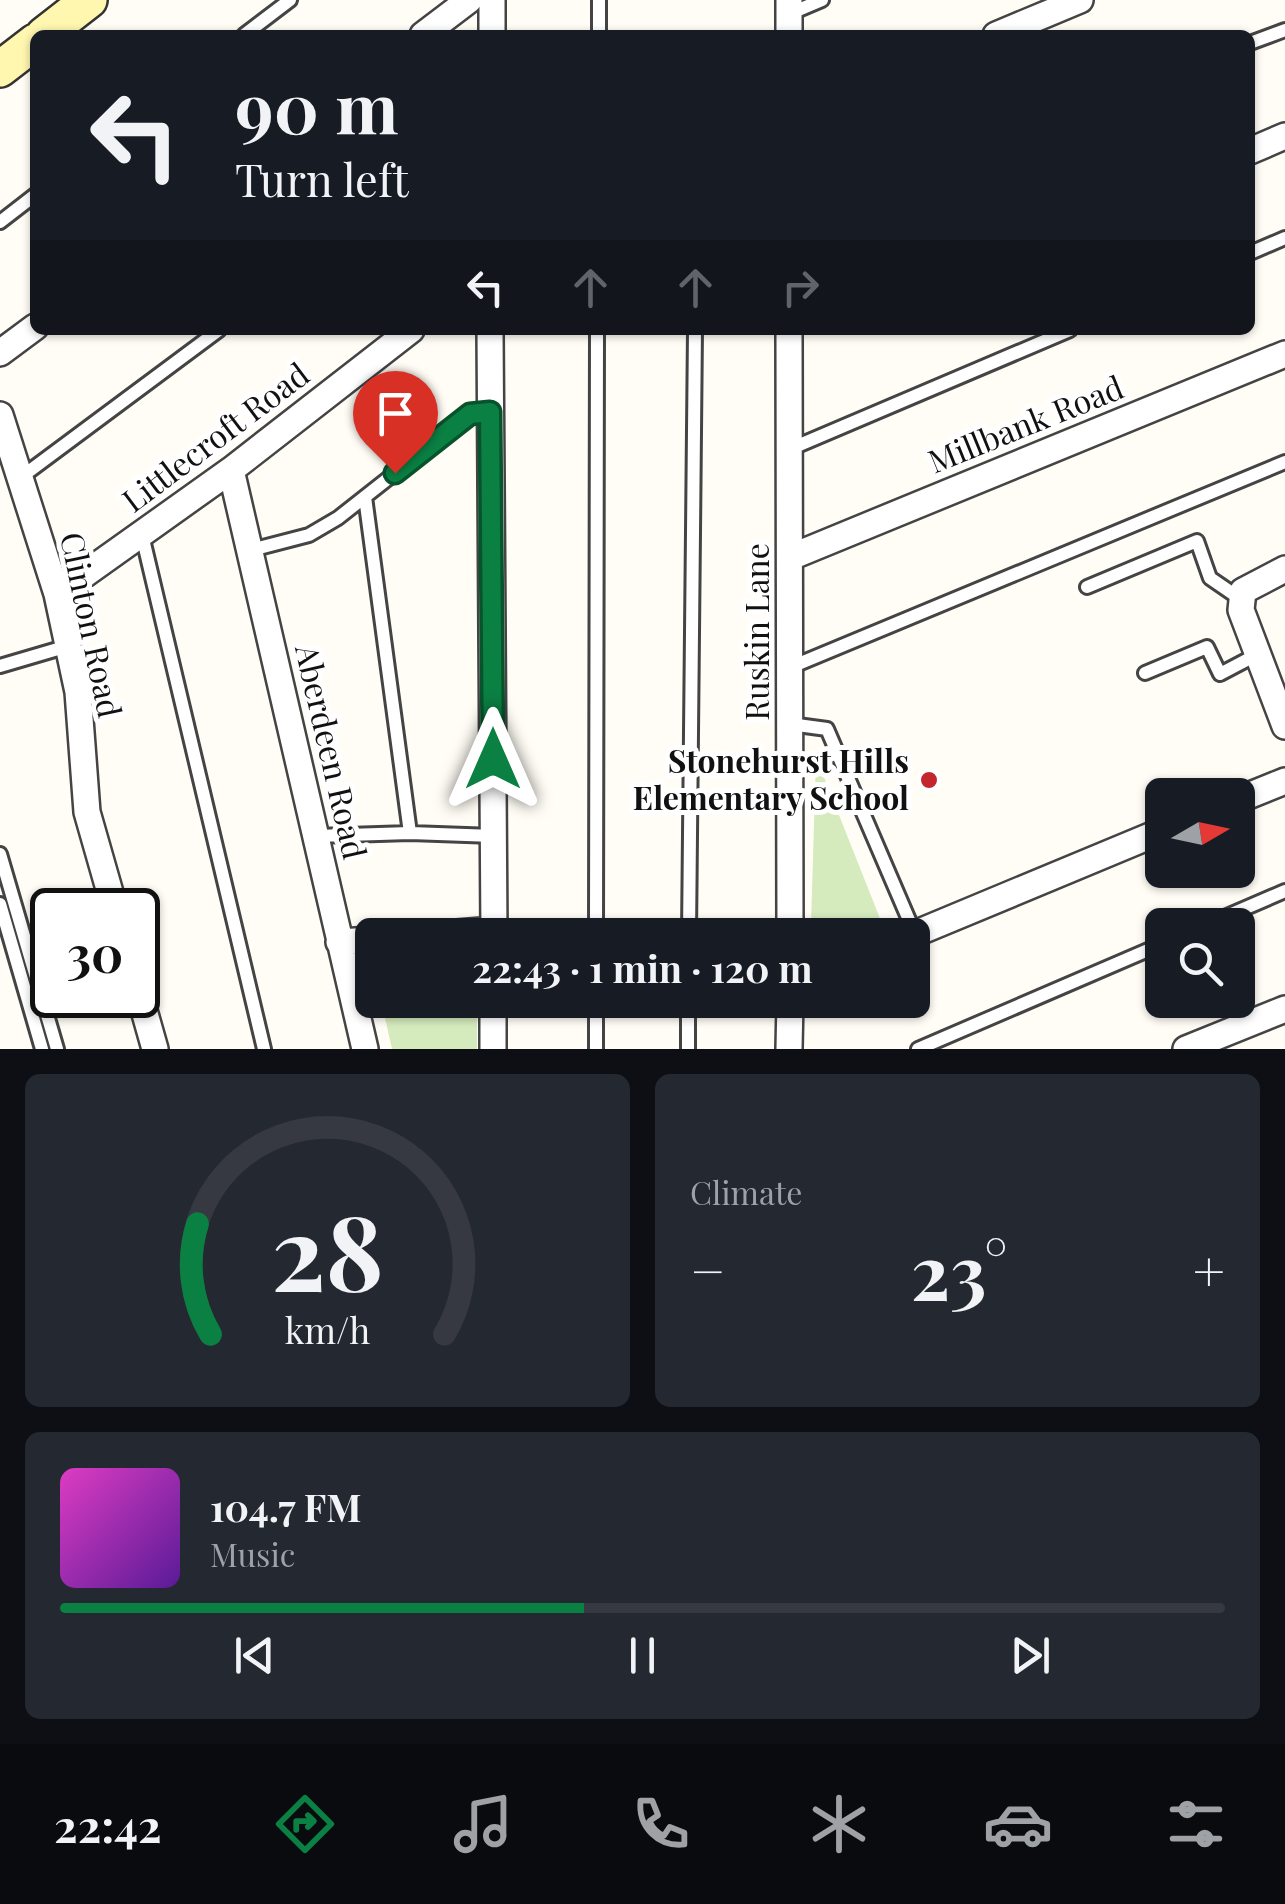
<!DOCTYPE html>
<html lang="en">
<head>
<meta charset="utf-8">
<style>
	body { margin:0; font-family:"Playfair Display",serif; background:#242831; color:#f1f3f6; height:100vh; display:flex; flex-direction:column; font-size:38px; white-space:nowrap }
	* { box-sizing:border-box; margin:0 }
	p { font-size:32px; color:#9ea1a6 }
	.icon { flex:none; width:55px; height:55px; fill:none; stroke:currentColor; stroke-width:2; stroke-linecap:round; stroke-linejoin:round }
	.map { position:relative; height:1049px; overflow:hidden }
	.panel { display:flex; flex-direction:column; gap:25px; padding:25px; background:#0d0f14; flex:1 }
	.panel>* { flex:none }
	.banner { position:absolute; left:30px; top:30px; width:1225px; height:305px; border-radius:15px; box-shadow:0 2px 8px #0004; background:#171b24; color:#f1f3f6; overflow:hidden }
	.needle { width:65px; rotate:81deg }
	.controls { position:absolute; left:1145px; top:778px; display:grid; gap:20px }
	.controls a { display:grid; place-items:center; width:110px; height:110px; border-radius:15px; background:#171b24; box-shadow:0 2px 8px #0004; font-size:50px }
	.speed { position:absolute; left:30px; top:888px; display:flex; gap:20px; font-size:50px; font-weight:700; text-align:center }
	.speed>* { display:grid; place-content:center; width:130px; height:130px; border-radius:50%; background:#171b24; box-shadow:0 2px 8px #0004; line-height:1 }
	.speed .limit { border:5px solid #111; border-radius:15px; background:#fff; color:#111 }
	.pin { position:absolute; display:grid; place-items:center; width:85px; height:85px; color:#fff; margin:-102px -42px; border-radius:50% 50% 50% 0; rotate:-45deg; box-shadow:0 0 10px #0007 }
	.pin .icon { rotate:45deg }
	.me { position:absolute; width:110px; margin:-55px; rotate:0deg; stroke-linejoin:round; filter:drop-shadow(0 0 8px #0008) }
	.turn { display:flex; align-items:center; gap:35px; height:210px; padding:0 40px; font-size:45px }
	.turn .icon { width:130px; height:130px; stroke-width:2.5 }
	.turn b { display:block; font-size:70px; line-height:85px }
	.lanes { display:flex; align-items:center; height:95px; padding:0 40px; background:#0003; justify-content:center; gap:50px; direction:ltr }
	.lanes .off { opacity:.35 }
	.big { font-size:75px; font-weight:700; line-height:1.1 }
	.panel .tile { flex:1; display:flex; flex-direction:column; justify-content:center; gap:15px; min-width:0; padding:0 35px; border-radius:15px; background:#242831 }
	.panel .dial { align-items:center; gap:0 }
	.dial svg { height:260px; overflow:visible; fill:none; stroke:#363941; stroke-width:7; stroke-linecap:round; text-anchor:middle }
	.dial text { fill:#f1f3f6; stroke:none }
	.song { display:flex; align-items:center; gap:30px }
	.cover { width:120px; height:120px; border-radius:15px; background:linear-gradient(135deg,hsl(310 70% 55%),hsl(270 70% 35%)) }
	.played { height:10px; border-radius:5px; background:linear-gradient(90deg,#0b8043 45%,#363941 45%) }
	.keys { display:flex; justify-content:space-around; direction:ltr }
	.heat { display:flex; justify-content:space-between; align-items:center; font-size:55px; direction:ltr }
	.panel .tiles { flex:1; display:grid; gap:25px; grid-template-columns:1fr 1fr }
	.tile:last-child { grid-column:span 2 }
	.trip { position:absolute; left:355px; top:918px; width:575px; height:100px; border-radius:15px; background:#171b24; box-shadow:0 2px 8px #0004; font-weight:700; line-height:100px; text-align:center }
	.tab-bar { display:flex; height:160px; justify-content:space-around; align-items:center; background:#090b0e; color:#9ea1a6 }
	.tab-bar .icon { width:70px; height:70px }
	.tab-bar .on { color:#0b8043 }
	.tab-bar b { font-size:45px; color:#f1f3f6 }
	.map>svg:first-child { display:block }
	.green { fill:#d5ebbd }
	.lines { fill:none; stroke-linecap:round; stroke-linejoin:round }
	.lane-casing { stroke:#444; stroke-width:18 }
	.street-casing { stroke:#444; stroke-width:30 }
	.secondary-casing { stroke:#333; stroke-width:40 }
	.lane { stroke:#fff; stroke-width:12 }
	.street { stroke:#fff; stroke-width:25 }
	.secondary { stroke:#fff6b0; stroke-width:35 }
	.route-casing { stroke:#07532c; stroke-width:25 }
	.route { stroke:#0b8043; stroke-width:18 }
	.poi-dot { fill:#c4262e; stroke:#fff; stroke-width:4 }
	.labels { text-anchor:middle; stroke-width:10; stroke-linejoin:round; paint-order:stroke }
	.street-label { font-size:32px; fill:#111; stroke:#fff }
	.poi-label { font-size:32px; font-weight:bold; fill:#111; stroke:#fff; text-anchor:end }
</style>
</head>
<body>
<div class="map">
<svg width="1285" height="1049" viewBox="0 0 1285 1049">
	<rect width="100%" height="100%" fill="#fffdf5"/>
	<path class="green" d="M816,757L881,921L848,935H817L811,925Z
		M381,1000H477V1049H392Z"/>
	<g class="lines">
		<g class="lane-casing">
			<path id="lane" d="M789,14L822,0
				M244,35L290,0
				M599,35V0
				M1250,43L1285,30
				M0,222L35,195
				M1250,253L1285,238
				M790,449L1070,330
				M20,478L219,330
				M365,497L410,833
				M142,535L264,1049
				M251,550L309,535L338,518L470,414L491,412
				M1087,587L1197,541L1210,578L1242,600
				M0,666L68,646
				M791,667L1285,462
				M1145,673L1207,647L1220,674L1258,654
				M790,724L827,729L915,934
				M316,836L410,833L494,836
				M0,854L57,1049
				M0,904L42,1049
				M1206,925L1285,891
				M596,935L597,330
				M689,935L695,330
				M596,1049V1000
				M688,1049V1000
				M918,1049L1162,944"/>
		</g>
		<g class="street-casing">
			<path id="street" d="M423,35L469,0
				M492,35V0
				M789,35V0
				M996,35L1080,0
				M1250,151L1285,136
				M490,330L494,935
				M789,330L790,935
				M0,353L35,327
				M0,415L57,594L78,692L87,812L115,910
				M231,470L365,1049
				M791,557L1285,354
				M1285,569L1243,591L1241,610L1285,726
				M57,594L231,470L411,330
				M1238,800L1285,781
				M432,935L494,930
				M912,935L1162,831
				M339,942L372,940
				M138,989L155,1049
				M493,1049V1000
				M789,1049L790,1000
				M1186,1049L1285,1009"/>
		</g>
		<g class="secondary-casing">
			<path id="secondary" d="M44,35L89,0
				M0,69L35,42"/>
		</g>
		<use href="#lane" class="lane"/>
		<use href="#street" class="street"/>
		<use href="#secondary" class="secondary"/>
	</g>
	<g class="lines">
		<g class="route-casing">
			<path id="route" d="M395,473L470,414L490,412L493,759"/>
		</g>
		<use href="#route" class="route"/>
	</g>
	<circle class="poi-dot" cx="929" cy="780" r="10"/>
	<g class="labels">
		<g class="street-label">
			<text transform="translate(1026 425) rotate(-22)" y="11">Millbank Road</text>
			<text transform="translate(216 438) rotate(-37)" y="11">Littlecroft Road</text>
			<text transform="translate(90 625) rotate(78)" y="11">Clinton Road</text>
			<text transform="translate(758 632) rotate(-90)" y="11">Ruskin Lane</text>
			<text transform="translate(330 752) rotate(77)" y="11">Aberdeen Road</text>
		</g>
		<g class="poi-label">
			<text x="909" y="773">Stonehurst Hills<tspan x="909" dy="37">Elementary School</tspan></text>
		</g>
	</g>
</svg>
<div class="controls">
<a><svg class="needle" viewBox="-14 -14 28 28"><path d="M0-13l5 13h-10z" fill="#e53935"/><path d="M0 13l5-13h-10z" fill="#9ea1a6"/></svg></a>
<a><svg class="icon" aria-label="search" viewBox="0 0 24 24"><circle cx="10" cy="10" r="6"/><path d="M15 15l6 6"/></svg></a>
</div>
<div class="speed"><div class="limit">30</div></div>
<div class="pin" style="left:395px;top:473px;background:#d93025"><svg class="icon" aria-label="arrive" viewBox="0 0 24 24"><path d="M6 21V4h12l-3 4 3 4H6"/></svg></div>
<svg class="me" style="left:493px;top:759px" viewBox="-20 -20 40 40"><path d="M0-17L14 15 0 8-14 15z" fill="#0b8043" stroke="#fff" stroke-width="4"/></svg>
<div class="trip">22:43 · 1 min · 120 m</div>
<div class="banner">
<div class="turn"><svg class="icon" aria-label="left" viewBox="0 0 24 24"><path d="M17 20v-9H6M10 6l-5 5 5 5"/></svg><div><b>90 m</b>Turn left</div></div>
<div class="lanes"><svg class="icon" aria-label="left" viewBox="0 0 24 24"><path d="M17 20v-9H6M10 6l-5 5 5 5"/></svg><svg class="icon off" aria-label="ahead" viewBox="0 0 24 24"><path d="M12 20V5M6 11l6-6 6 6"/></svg><svg class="icon off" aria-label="ahead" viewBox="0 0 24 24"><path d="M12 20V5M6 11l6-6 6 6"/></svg><svg class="icon off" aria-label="right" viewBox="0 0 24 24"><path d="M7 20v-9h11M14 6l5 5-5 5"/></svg></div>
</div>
</div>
<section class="panel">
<div class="tiles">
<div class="tile dial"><svg viewBox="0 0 100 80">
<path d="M14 69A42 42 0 1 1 86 69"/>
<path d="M14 69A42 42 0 0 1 10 35" stroke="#0b8043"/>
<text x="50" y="56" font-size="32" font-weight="700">28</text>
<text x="50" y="72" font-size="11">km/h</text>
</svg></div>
<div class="tile"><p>Climate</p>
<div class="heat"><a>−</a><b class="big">23°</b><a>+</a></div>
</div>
<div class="tile">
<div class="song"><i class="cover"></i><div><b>104.7 FM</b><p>Music</p></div></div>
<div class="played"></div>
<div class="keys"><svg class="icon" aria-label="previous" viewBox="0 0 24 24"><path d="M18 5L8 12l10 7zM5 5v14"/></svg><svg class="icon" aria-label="pause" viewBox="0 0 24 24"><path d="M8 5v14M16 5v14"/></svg><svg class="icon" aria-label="next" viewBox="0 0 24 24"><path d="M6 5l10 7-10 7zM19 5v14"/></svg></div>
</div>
</div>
</section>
<nav class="tab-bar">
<b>22:42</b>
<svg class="icon on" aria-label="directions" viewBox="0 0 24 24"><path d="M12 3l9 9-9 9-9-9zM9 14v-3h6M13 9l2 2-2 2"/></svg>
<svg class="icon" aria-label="music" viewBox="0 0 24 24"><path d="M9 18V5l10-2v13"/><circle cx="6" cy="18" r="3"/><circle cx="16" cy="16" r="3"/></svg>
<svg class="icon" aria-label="phone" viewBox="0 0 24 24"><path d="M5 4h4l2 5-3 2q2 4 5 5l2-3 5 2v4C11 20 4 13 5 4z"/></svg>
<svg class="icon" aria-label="climate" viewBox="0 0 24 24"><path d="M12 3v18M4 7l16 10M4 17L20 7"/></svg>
<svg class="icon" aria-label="car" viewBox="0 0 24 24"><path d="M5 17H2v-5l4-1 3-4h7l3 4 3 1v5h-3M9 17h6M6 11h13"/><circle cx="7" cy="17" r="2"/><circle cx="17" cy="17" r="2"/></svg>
<svg class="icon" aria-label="filters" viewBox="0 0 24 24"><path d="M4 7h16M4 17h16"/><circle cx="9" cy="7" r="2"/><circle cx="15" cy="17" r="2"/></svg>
</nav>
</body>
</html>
